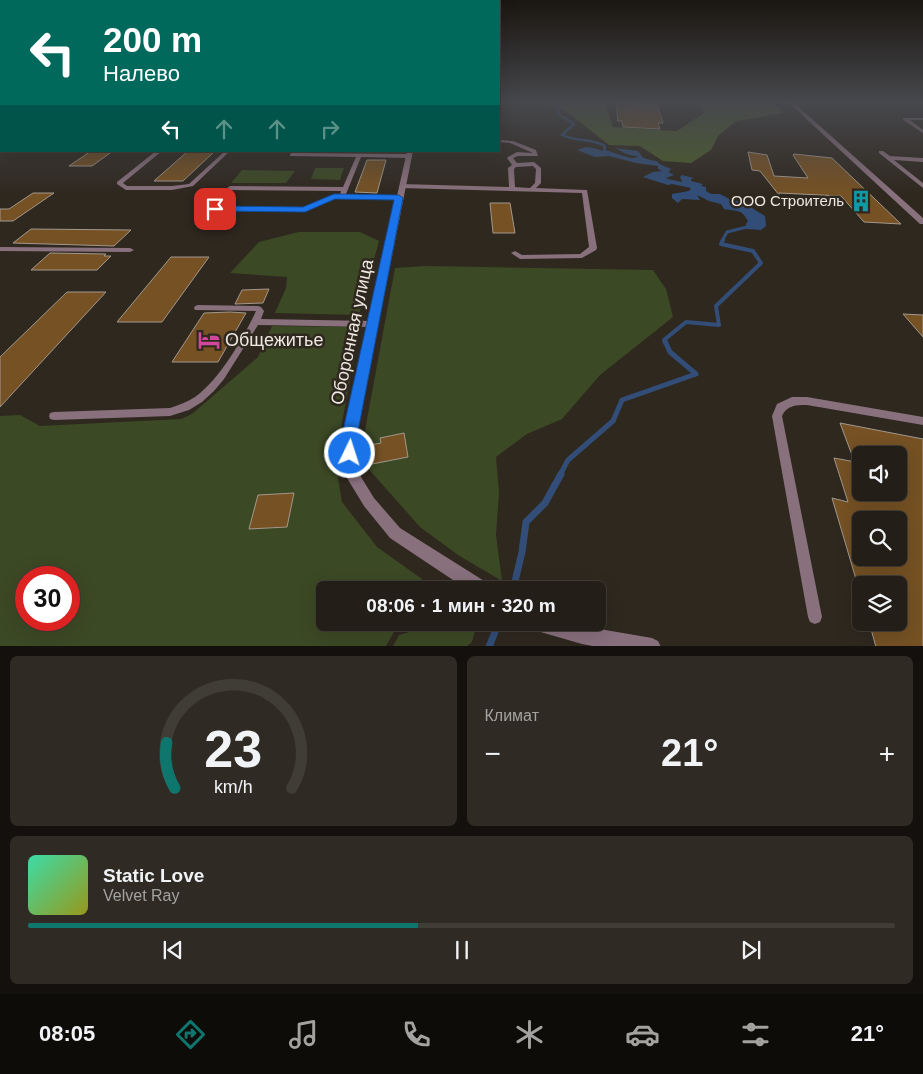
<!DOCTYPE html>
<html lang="ru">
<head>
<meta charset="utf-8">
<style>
	body { margin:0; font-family:Helvetica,sans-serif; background:#2f2b24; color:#f1f3f6; height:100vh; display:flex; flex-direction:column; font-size:19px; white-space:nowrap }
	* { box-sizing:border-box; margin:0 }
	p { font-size:16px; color:#a3a2a1 }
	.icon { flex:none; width:28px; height:28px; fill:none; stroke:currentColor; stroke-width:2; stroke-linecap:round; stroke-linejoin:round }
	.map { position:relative; height:646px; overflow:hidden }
	.sheet { display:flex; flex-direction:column; gap:10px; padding:10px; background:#13100d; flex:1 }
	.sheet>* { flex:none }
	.hud { position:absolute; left:0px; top:0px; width:500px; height:152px; box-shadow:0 5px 20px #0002,0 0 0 1px #403c36; background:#00695c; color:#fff; overflow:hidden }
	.tools { position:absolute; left:852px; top:446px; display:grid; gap:10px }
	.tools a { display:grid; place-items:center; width:55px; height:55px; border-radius:8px; background:#231e17; box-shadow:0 5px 20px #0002,0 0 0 1px #403c36; font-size:25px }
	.speed { position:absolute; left:15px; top:566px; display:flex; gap:10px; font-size:25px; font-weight:700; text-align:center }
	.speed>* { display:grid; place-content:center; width:65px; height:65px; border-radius:50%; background:#231e17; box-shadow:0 5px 20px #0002,0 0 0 1px #403c36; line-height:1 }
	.speed .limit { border:8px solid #d22; background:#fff; color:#111 }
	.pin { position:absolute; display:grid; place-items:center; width:42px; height:42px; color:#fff; margin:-21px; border-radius:10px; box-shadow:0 2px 8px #0006 }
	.me { position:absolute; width:55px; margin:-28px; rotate:4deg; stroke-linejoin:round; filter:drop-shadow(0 0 4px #0008) }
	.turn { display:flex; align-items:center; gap:18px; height:105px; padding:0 20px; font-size:22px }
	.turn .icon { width:65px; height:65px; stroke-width:2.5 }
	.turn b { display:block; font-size:35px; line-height:42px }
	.lanes { display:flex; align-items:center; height:48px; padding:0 20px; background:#0003; justify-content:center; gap:25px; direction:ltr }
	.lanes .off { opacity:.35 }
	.big { font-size:38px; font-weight:700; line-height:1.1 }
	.sheet .widget { flex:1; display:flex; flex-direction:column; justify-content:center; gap:8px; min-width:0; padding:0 18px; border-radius:8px; background:#2f2b24 }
	.sheet .dial { align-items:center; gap:0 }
	.dial svg { height:130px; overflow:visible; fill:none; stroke:#403c36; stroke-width:7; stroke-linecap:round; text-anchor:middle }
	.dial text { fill:#f1f3f6; stroke:none }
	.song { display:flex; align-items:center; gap:15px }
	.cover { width:60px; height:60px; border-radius:8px; background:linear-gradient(135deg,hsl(160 70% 55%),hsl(60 70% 35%)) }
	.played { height:5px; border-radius:2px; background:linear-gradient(90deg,#0f766e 45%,#403c36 45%) }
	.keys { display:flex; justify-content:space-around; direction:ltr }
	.heat { display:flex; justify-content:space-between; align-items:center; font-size:28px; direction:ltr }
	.sheet .tiles { flex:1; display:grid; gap:10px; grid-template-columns:1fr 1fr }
	.widget:last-child { grid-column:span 2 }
	.trip { position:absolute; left:316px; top:581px; width:290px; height:50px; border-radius:8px; background:#231e17; box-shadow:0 5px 20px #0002,0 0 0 1px #403c36; font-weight:700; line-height:50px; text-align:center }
	.menu { display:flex; height:80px; justify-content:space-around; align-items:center; background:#0e0c09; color:#a3a2a1 }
	.menu .icon { width:35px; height:35px }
	.menu .active { color:#0f766e }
	.menu b { font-size:22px; color:#f1f3f6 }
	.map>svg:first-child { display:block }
	.green { fill:#3c4925; fill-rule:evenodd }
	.forest { fill:#4c5d2a }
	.water { fill:#324e78 }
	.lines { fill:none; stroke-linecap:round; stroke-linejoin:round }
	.stream-far4 { stroke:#324e78; stroke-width:2.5 }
	.stream-far3 { stroke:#324e78; stroke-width:3 }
	.stream-far2 { stroke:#324e78; stroke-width:4 }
	.stream-far1 { stroke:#324e78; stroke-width:5 }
	.stream { stroke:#324e78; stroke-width:7 }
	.building { fill:#755124; stroke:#a2988d; fill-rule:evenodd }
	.service { fill:#88707d; fill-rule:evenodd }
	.minor { fill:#88707d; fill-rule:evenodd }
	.route { fill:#1a73e8; stroke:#114b97 }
	.labels { text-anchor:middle; stroke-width:5; stroke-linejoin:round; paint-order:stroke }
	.far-poi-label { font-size:15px; fill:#ede8e2; stroke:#2f281f; text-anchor:end }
	.street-label { font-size:18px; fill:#ede8e2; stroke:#2f281f }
	.poi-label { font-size:18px; fill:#ede8e2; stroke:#2f281f; text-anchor:start }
</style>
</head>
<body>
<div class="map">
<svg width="923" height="647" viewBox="0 0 923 647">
	<rect width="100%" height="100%" fill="#2f281f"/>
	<path class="green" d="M315,168H344L340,180L311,179Z
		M242,170L295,171L286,183H231Z
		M299,232H360L379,241L359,315L275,313L286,288L287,277L230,273L259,242Z
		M426,266L653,270L666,289L673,317L600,375L562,419L527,434L496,457L499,492L496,535L502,581L458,555L420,527L366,466L363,441L395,268Z
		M272,326L360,327L335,460L342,502L377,547L422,579L416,590H325V622L399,623L386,646L0,647V416L20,415L40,426L181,419L192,414L258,357ZM26,578H69V620H26Z
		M440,623H477L472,642L467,646H393L399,635Z"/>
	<path class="forest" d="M535,102H600L606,106L613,127L677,131L704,113L698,102H771L785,113L736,121L718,136L711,150L691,163L663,161L640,146L609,145L570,114L556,107Z"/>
	<path class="water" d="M586,147C604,148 621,162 639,157L626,154L615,148L638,151L644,159L672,169L666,171L674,175L666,178L668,179L682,182L680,177L682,175L694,178L691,179V181L703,184L701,186L706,187V191L711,194H720L731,200L751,203L752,208L765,216L766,226L761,230L747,229L746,224L748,221C741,208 737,212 724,209L721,204L709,201L697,195L700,200L682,199L678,203L672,198V194L689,191L691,188L672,184L668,185L643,177L653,172L662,171L658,169V166L636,163L609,156L595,157L577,150Z"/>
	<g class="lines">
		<path class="stream-far4" d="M545,102L562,108L558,110V114L574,124L562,135C576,142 592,138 605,146L604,151L629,159
			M639,158L657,163"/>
		<path class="stream-far3" d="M654,162L668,171L661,174
			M722,241L727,232L751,226"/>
		<path class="stream-far2" d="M665,343L664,340L686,322L719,325L716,306L761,263L753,251L721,244L723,240"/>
		<path class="stream-far1" d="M560,475L568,460L613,421L622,400L696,374L670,352L665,341"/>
		<path class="stream" d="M513,590L522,552L526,522L545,503L561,474
			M489,647L499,622"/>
	</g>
	<path class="building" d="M616,103L657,105L663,123H658L660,129L623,127L622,121H618Z
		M91,151H113L92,166H69Z
		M188,151H215L183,181H154Z
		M748,152L767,155L774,176L808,178L793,155L794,154L832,158L901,224L864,222L841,196L779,193V195L760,171L752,170Z
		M367,160H386L377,193L355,192Z
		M33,193H54L13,221H0V209H9Z
		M490,203H510L515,233H493Z
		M31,229L131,230L114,246L13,243Z
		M50,253L106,254L104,256H111L97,270H31Z
		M171,257H209L162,322H117Z
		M269,289L263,303L235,304L242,290Z
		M67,292H106L0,407V357Z
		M230,312L246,313L218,362H172L204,313Z
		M903,314L923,315V337Z
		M840,423L923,439V647H876L869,622H899V585L858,586L832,498L848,502L834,458L861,463V492H899V455H852ZM861,520H899V558H861Z
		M404,433L408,457L367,465L364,446L381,443L380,438Z
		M294,493L287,527L249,529L258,495Z"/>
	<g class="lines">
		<path class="service" d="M0,117H1V119H0Z
			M903,118H923V120H910L923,130V133L903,120Z
			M499,140L513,141L536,150L538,156H518L513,158L517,163L534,162L541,168V183L536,188L587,190L597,248L596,250L582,258L520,259L511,253L515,251L522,255L580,254L589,247L582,193L402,188L399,186L402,184L509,187L508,168L512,165L507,158L508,157L517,152L533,153L510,143L499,142ZM533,166L536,169L535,183L530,188L515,187L514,169L516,167Z
			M0,141H1V144L0,145Z
			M156,151H162L123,183L127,186H172L189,184L225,151H230L193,186L172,190H126L117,184V182Z
			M879,151H883L890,156L923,158V162L894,160L923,183V188L879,153Z
			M292,153L409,154L412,156L409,158L361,157L346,194L399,196L402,198L401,199L342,198L329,200L305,212L213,210V208L215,207L304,208L325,198L340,195L341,191L230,190L227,188L230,186L343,187L356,157L290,156V154Z
			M0,247L130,248L134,250L130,252L0,251Z
			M198,305L258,306L261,307L264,311L261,319L372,321L376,324L372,327L258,325L224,379L214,391L202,402L189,410L170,416L54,420L50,419L49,416L50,413L54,412L170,408C179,405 187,402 195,397C220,379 243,339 256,311L195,310L194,308L195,306Z
			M792,397H807L923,417V425L807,405C796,405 787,405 782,416L822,617L820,622L815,624L810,622L808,617L772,416L777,404Z"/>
		<path class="minor" d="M788,102H793L923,218V224H920Z
			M407,151H413L358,426L356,453L361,477L374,498L400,528L489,584L491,590H468L390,538L364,506L347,478L342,453L346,426Z
			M529,622H569L582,626L652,638L658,641L661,647H598L582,644L537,631L531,628Z"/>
	</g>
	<linearGradient id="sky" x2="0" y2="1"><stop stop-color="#1a1611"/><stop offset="0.53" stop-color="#47484d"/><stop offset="1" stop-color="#47484d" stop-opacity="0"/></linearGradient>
	<rect width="923" height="193" fill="url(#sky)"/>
	<path class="route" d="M334,194L399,195L403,198L359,426L357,453L355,457L350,459L344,457L342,453L344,426L394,200L335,199L305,212L215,211L211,209L215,206L303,207Z"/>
	<defs>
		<g id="building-bare" transform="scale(1.725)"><path d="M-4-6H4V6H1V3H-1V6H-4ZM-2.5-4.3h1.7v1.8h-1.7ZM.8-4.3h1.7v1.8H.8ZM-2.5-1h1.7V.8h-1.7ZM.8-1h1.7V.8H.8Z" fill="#0f9aa8" stroke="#2f281f" stroke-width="2.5" paint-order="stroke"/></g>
		<g id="hotel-bare" transform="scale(1.725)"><path d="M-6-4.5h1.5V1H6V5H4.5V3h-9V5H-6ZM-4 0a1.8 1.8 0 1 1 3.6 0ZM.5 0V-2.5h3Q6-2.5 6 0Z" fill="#d1479c" stroke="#2f281f" stroke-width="2.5" paint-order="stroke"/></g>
	</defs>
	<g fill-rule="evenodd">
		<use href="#building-bare" x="861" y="201"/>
		<use href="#hotel-bare" x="209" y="340"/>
	</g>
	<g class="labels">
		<g class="far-poi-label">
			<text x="844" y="206">ООО Строитель</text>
		</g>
		<g class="street-label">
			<text transform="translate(352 332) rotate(-78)" y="6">Оборонная улица</text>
		</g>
		<g class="poi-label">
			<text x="225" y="346">Общежитье</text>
		</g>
	</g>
</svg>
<div class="tools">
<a><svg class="icon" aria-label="sound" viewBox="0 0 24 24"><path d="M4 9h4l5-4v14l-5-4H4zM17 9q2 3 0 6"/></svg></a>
<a><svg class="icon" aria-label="search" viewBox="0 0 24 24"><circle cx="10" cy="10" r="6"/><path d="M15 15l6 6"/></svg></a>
<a><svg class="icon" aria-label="layers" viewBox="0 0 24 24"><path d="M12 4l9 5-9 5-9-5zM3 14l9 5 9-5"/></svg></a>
</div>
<div class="speed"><div class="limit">30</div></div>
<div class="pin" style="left:215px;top:209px;background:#d93025"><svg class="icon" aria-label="arrive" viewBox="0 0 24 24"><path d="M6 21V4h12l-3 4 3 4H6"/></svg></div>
<svg class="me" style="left:350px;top:453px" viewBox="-20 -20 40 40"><circle r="17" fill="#1a73e8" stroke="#fff" stroke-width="3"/><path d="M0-11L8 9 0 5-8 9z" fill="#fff"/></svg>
<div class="trip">08:06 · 1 мин · 320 m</div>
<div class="hud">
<div class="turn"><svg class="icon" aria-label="left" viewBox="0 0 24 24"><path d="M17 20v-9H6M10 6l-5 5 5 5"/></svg><div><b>200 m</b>Налево</div></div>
<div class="lanes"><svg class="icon" aria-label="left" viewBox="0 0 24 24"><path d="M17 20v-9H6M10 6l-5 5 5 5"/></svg><svg class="icon off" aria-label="ahead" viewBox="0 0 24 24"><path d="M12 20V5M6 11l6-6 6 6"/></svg><svg class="icon off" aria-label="ahead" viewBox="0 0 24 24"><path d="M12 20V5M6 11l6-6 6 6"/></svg><svg class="icon off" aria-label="right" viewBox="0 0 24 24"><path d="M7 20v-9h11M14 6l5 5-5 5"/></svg></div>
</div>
</div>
<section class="sheet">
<div class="tiles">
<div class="widget dial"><svg viewBox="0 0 100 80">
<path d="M14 69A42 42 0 1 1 86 69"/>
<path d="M14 69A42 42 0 0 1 9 41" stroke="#0f766e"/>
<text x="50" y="56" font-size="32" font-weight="700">23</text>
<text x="50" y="72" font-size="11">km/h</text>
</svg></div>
<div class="widget"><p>Климат</p>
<div class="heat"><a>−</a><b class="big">21°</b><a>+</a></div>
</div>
<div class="widget">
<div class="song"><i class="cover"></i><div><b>Static Love</b><p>Velvet Ray</p></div></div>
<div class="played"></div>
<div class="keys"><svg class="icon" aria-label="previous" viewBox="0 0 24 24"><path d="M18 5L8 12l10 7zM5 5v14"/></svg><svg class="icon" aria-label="pause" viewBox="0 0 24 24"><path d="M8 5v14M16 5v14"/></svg><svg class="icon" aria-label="next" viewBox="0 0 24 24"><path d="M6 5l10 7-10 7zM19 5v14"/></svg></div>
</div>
</div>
</section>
<nav class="menu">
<b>08:05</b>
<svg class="icon active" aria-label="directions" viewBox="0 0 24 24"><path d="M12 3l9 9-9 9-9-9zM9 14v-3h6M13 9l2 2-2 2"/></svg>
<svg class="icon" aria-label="music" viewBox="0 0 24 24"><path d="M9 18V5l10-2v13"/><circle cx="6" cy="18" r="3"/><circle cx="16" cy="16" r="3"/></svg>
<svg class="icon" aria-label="phone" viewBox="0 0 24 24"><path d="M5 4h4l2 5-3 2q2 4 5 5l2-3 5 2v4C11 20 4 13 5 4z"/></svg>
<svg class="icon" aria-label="climate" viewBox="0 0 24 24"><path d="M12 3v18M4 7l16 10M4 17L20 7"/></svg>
<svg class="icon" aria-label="car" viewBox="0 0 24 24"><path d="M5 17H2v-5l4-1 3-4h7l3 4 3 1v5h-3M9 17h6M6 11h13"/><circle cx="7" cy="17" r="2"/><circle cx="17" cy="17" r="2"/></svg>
<svg class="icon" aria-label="filters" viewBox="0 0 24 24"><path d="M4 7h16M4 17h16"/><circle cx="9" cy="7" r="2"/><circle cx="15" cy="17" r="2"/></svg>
<b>21°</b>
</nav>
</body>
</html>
